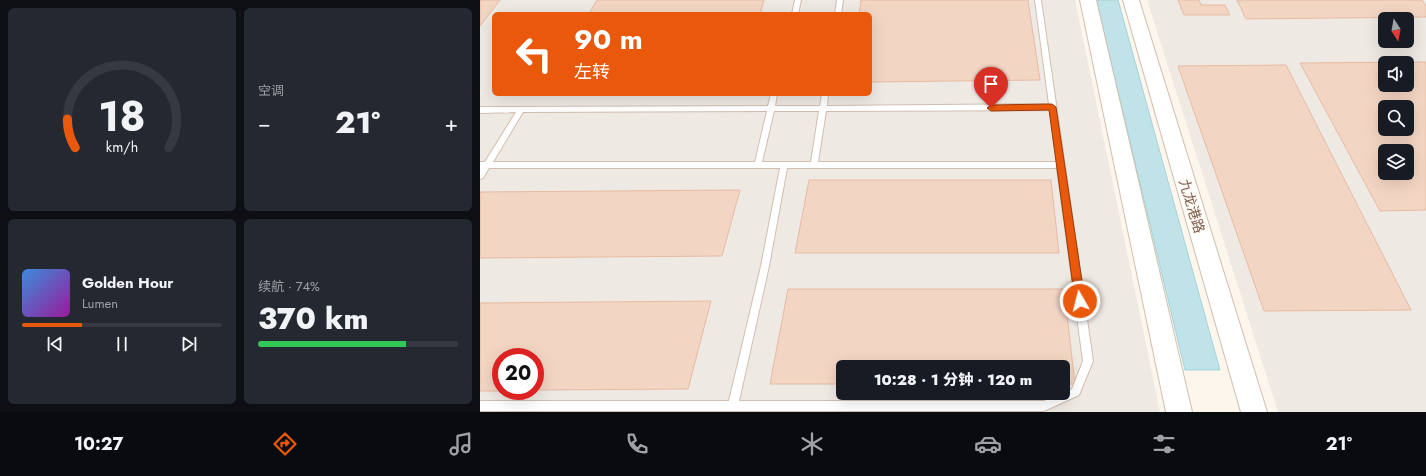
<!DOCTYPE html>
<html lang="zh">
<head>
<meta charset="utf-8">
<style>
	body { margin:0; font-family:Jost,"Noto Sans SC",sans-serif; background:#242831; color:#f1f3f6; height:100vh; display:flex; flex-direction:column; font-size:15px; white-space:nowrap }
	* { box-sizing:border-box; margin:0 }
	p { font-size:13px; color:#9ea1a6 }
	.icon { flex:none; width:22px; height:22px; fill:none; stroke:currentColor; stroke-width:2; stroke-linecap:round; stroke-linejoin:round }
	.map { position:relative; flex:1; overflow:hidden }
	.panel { display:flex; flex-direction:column; gap:8px; padding:8px; background:#0d0f14; width:480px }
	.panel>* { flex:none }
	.banner { position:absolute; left:12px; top:12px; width:380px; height:84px; border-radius:6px; box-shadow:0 4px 16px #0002; background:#ea580c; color:#fff; overflow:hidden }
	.needle { width:26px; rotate:169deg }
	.tools { position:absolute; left:898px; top:12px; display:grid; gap:8px }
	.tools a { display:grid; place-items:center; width:36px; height:36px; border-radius:6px; background:#171b24; box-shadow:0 4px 16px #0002; font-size:20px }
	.speed { position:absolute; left:12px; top:348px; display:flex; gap:8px; font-size:20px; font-weight:700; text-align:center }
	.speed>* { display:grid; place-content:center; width:52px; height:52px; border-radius:50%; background:#171b24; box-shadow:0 4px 16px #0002; line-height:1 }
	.speed .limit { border:6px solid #d22; background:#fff; color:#111 }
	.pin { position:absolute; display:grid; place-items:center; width:34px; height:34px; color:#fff; margin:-41px -17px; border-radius:50% 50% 50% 0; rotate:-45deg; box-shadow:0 0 4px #0007 }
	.pin .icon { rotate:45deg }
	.me { position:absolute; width:44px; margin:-22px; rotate:352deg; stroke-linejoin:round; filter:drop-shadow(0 0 3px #0008) }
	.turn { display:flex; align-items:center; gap:14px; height:84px; padding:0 16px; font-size:18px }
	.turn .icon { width:52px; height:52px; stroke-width:2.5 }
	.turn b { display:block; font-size:28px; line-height:34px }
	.big { font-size:30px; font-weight:800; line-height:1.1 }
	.panel .card { flex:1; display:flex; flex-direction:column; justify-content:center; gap:6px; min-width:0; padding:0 14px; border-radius:6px; background:#242831 }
	.panel .dial { align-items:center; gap:0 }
	.dial svg { height:104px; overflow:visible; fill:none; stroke:#363941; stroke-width:7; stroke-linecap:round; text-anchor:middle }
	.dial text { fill:#f1f3f6; stroke:none }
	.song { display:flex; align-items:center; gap:12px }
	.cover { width:48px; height:48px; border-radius:6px; background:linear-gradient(135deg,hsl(210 70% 55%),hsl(300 70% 35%)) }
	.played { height:4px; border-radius:2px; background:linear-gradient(90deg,#ea580c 30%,#363941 30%) }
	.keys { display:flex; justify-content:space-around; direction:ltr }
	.heat { display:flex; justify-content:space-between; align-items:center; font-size:22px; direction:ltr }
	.charge { height:6px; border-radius:3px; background:linear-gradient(90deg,#34c759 74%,#363941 0) }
	.panel .tiles { flex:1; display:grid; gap:8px; grid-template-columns:repeat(2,1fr) }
	.trip { position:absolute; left:356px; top:360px; width:234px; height:40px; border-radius:6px; background:#171b24; box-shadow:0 4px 16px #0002; font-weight:800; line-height:40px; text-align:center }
	.menu { display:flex; height:64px; justify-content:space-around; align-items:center; background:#090b0e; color:#9ea1a6 }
	.menu .icon { width:28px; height:28px }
	.menu .selected { color:#ea580c }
	.menu b { font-size:18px; color:#f1f3f6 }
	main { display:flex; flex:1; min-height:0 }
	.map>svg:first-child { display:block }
	.industrial { fill:#efe9e4; fill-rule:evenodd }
	.water { fill:#bfe3e8; stroke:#a5d3da }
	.building { fill:#f3d5c3; stroke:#e6bba3; fill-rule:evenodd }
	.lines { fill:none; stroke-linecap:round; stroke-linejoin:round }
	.service-casing { stroke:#d1beb0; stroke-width:2 }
	.tertiary-casing { stroke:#d1beb0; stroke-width:2 }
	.service { fill:#fff; fill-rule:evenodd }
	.tertiary { fill:#fff; fill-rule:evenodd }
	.route { fill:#ea580c; stroke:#983908 }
	.labels { text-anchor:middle; stroke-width:4; stroke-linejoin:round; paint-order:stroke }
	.street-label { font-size:14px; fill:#7a5c4d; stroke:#fffaf3 }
</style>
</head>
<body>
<main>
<section class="panel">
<div class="tiles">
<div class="card dial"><svg viewBox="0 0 100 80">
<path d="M14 69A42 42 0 1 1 86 69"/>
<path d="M14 69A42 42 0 0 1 8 47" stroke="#ea580c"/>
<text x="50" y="56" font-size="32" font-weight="700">18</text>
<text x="50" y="72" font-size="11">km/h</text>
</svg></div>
<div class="card"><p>空调</p>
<div class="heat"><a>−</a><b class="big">21°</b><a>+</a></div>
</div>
<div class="card">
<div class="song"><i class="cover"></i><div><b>Golden Hour</b><p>Lumen</p></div></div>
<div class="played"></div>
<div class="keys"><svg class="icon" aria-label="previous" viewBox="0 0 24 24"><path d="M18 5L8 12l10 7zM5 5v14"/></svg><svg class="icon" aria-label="pause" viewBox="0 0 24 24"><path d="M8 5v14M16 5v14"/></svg><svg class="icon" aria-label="next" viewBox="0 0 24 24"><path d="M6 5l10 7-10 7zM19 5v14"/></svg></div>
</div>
<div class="card"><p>续航 · 74%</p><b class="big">370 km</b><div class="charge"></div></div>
</div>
</section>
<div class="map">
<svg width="946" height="412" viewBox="0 0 946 412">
	<rect width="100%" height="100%" fill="#fdf6ec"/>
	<path class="industrial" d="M0,0H595L680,412H0ZM14,14H390V94H14ZM21,357H55V391H21ZM363,367H583V393H363Z
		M667,0H946V412H798ZM905,19H927V41H905ZM905,63H927V85H905ZM905,107H927V129H905ZM905,151H927V173H905Z"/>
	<path class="water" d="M616,0H638L740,370H705Z"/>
	<path class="building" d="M0,0H20L0,26Z
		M117,0H284L280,14H109Z
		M381,0H548L560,80L390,82V14H379Z
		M698,0H719L721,5H745L750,15H704Z
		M757,0H942L946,6V17L766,19Z
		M946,62V210L900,211L820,63ZM905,63H927V85H905ZM905,107H927V129H905ZM905,151H927V173H905Z
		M806,65L931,310L784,311L698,66Z
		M329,180H571L579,253H315Z
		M260,190L242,256L0,258V192Z
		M308,289H584L595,384H583V367H363V384H290Z
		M231,301L208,389L55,390V357H21V391H0V303Z"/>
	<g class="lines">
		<g class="service-casing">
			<path id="service" d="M315,0H321L318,14H312Z
				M357,0H363L361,14H355Z
				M555,0H561L613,361L599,395L564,411H0V401H249L281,266L300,168H9L3,178L0,179V162H5L36,112L0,113V107L288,106L291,94H297L295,106H340L342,94H348L347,106L569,104ZM570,110L577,162H338L346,111ZM287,111L275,162H13L43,112ZM294,111H339L331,162H282ZM307,168H577L603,361L592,389L564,401H259L289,266Z"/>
		</g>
		<g class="tertiary-casing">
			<path id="tertiary" d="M600,0H616L712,412H686Z
				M643,0H659L787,412H761Z"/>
		</g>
		<use href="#service" class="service"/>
		<use href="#tertiary" class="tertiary"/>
	</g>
	<path class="route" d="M572,104L576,107L605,301L603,304L600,306L596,304L595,301L569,110L511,111L507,108L511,105Z"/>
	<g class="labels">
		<g class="street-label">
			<text transform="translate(712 206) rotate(73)" y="5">九龙港路</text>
		</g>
	</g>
</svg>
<div class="tools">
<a><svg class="needle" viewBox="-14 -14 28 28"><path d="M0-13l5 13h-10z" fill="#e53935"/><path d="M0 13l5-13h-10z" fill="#9ea1a6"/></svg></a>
<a><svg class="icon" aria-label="sound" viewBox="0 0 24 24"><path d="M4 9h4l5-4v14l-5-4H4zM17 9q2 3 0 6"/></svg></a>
<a><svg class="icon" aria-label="search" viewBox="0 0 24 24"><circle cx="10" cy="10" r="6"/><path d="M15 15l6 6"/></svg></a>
<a><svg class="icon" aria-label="layers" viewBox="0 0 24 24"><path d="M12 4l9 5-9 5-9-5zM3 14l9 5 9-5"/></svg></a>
</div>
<div class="speed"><div class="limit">20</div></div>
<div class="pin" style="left:511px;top:108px;background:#d93025"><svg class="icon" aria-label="arrive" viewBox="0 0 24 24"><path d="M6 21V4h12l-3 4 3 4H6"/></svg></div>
<svg class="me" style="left:600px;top:301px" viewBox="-20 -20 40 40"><circle r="17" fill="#ea580c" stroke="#fff" stroke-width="3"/><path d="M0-11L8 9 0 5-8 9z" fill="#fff"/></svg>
<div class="trip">10:28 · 1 分钟 · 120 m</div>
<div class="banner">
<div class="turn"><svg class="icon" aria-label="left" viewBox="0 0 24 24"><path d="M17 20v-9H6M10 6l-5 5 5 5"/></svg><div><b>90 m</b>左转</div></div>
</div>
</div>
</main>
<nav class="menu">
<b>10:27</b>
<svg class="icon selected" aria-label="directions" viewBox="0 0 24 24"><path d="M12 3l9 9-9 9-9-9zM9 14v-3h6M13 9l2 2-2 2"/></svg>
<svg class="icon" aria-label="music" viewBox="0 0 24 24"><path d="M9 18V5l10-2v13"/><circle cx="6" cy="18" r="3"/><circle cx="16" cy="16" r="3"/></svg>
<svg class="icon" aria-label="phone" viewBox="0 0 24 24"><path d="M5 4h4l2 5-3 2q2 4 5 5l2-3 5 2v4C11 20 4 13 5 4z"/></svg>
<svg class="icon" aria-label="climate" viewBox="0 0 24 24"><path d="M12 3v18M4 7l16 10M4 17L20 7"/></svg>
<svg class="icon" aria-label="car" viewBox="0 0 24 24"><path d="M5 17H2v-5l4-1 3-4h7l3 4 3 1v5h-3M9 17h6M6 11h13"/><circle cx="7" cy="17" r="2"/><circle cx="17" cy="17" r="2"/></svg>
<svg class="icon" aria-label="filters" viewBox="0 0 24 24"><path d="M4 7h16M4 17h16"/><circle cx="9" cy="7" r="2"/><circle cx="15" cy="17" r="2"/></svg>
<b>21°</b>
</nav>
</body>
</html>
